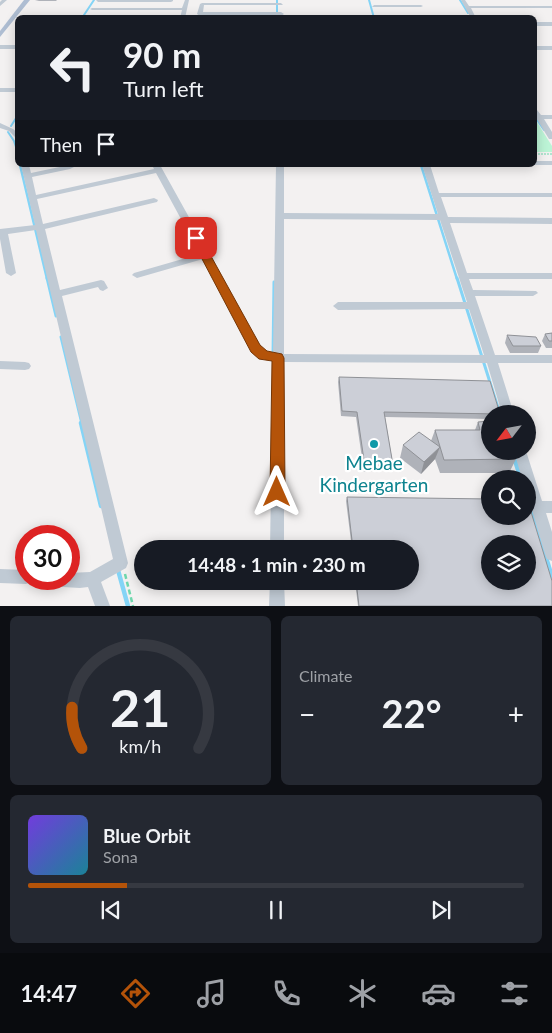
<!DOCTYPE html>
<html lang="en">
<head>
<meta charset="utf-8">
<style>
	body { margin:0; font-family:Lato,sans-serif; background:#242831; color:#f1f3f6; height:100vh; display:flex; flex-direction:column; font-size:19px; white-space:nowrap }
	* { box-sizing:border-box; margin:0 }
	p { font-size:16px; color:#9ea1a6 }
	.icon { flex:none; width:28px; height:28px; fill:none; stroke:currentColor; stroke-width:2; stroke-linecap:round; stroke-linejoin:round }
	.map { position:relative; height:606px; overflow:hidden }
	.sheet { display:flex; flex-direction:column; gap:10px; padding:10px; background:#0d0f14; flex:1 }
	.sheet>* { flex:none }
	.banner { position:absolute; left:15px; top:15px; width:522px; height:152px; border-radius:8px; box-shadow:0 2px 12px #0003; background:#171b24; color:#f1f3f6; overflow:hidden }
	.needle { width:32px; rotate:239deg }
	.fabs { position:absolute; left:481px; top:405px; display:grid; gap:10px }
	.fabs a { display:grid; place-items:center; width:55px; height:55px; border-radius:50%; background:#171b24; box-shadow:0 2px 12px #0003; font-size:25px }
	.speed { position:absolute; left:15px; top:525px; display:flex; gap:10px; font-size:25px; font-weight:700; text-align:center }
	.speed>* { display:grid; place-content:center; width:65px; height:65px; border-radius:50%; background:#171b24; box-shadow:0 2px 12px #0003; line-height:1 }
	.speed .limit { border:8px solid #d22; background:#fff; color:#111 }
	.pin { position:absolute; display:grid; place-items:center; width:42px; height:42px; color:#fff; margin:-21px; border-radius:10px; box-shadow:0 2px 8px #0006 }
	.me { position:absolute; width:55px; margin:-28px; rotate:0deg; stroke-linejoin:round; filter:drop-shadow(0 0 4px #0008) }
	.turn { display:flex; align-items:center; gap:18px; height:105px; padding:0 25px; font-size:22px }
	.turn .icon { width:65px; height:65px; stroke-width:2.5 }
	.turn b { display:block; font-size:35px; line-height:42px }
	.then { display:flex; align-items:center; height:48px; padding:0 25px; background:#0003; gap:10px; font-size:19px }
	.big { font-size:38px; font-weight:700; line-height:1.1 }
	.sheet .card { flex:1; display:flex; flex-direction:column; justify-content:center; gap:8px; min-width:0; padding:0 18px; border-radius:8px; background:#242831 }
	.sheet .dial { align-items:center; gap:0 }
	.dial svg { height:130px; overflow:visible; fill:none; stroke:#363941; stroke-width:7; stroke-linecap:round; text-anchor:middle }
	.dial text { fill:#f1f3f6; stroke:none }
	.song { display:flex; align-items:center; gap:15px }
	.cover { width:60px; height:60px; border-radius:8px; background:linear-gradient(135deg,hsl(260 70% 55%),hsl(190 70% 35%)) }
	.played { height:5px; border-radius:2px; background:linear-gradient(90deg,#b45309 20%,#363941 20%) }
	.keys { display:flex; justify-content:space-around; direction:ltr }
	.heat { display:flex; justify-content:space-between; align-items:center; font-size:28px; direction:ltr }
	.sheet .tiles { flex:1; display:grid; gap:10px; grid-template-columns:1fr 1fr }
	.card:last-child { grid-column:span 2 }
	.trip { position:absolute; left:134px; top:540px; width:285px; height:50px; border-radius:25px; background:#171b24; box-shadow:0 2px 12px #0003; font-weight:700; line-height:50px; text-align:center }
	.dock { display:flex; height:80px; justify-content:space-around; align-items:center; background:#090b0e; color:#9ea1a6 }
	.dock .icon { width:35px; height:35px }
	.dock .selected { color:#b45309 }
	.dock b { font-size:22px; color:#f1f3f6 }
	.map>svg:first-child { display:block }
	.green { fill:#bcf4d6 }
	.lines { fill:none; stroke-linecap:round; stroke-linejoin:round }
	.stream-far3 { stroke:#84d4f6; stroke-width:2 }
	.stream-far2 { stroke:#84d4f6; stroke-width:2.5 }
	.stream-far1 { stroke:#84d4f6; stroke-width:3 }
	.stream { stroke:#84d4f6; stroke-width:4.5 }
	.path-far1 { stroke:#6fd7ad; stroke-width:1; stroke-dasharray:2 1; stroke-linecap:butt }
	.path { stroke:#6fd7ad; stroke-width:2.5; stroke-dasharray:5 3; stroke-linecap:butt }
	.minor { fill:#c0cad4; fill-rule:evenodd }
	.major { fill:#aebdd2; fill-rule:evenodd }
	.wall { fill:#afb2b9 }
	.shaded-wall { fill:#8f9196 }
	.building { fill:#cccfd7; stroke:#8f9196; fill-rule:evenodd }
	.route { fill:#b45309; stroke:#753606 }
	.culture-dot { fill:#0f9aa8; stroke:#fff; stroke-width:2 }
	.labels { text-anchor:middle; stroke-width:4.5; stroke-linejoin:round; paint-order:stroke }
	.near-culture-label { font-size:19px; fill:#0d838f; stroke:#fff }
</style>
</head>
<body>
<div class="map">
<svg width="552" height="606" viewBox="0 0 552 606">
	<rect width="100%" height="100%" fill="#f3f1f1"/>
	<path class="green" d="M535,119L552,146V152H535Z"/>
	<g class="lines">
		<path class="stream-far3" d="M277,0V18
			M369,0L374,18
			M460,0L468,13
			M82,18L94,0
			M535,117L544,130
			M11,126L18,115
			M8,132L14,141L18,153"/>
		<path class="stream-far2" d="M20,165L47,279
			M421,165L457,279"/>
		<path class="stream-far1" d="M47,278L56,316
			M457,278L500,414
			M61,337L82,424
			M273,356L274,282"/>
		<path class="stream" d="M81,423L101,506
			M512,451L521,479
			M528,499L552,577
			M118,570L128,606"/>
		<path class="path-far1" d="M535,154H552"/>
		<path class="path" d="M125,574L133,606"/>
		<path class="minor" d="M2,0H7L0,6V2Z
			M96,0H173V1L171,2H98Z
			M185,0H189L185,18H180L182,10H92L90,9L92,8H182Z
			M461,0H465L469,6H552V8H471L476,18H471Z
			M202,3H281L283,5H204L203,12H281L284,14L281,16H200L197,14L200,4Z
			M374,5H421L423,6L421,7H372Z
			M378,15H439L442,17L376,18Z
			M535,22H552V26H535Z
			M0,45H18V49H0Z
			M535,46H552V50H535Z
			M0,88H18V92H0Z
			M535,109L537,110L541,115H552V119H544L552,132V139H549L535,116Z
			M0,123L13,129L18,133V140L9,131L0,128Z
			M535,161H552V165H534Z
			M21,165H29L31,173L69,165L74,167L70,169L32,177L36,195L154,169L152,165H160L260,345L266,352L273,353L276,165H284V213L438,214L422,165H430L439,193H552V197H441L448,217L552,218V224L450,223L467,273H552V279H469L473,290L536,291L538,293L533,296H475L495,355H552V363H498L514,414H502L487,363L284,362V549H270L273,361L259,358L252,351L203,259L137,278L132,275L134,273L200,254L156,173L37,199L43,224L154,198L158,200L157,202L45,229L60,290L101,280L104,281L108,288L103,291L100,290L98,287L62,296L128,563L126,568L101,582L110,606H95L88,587L80,588L46,586L41,584L39,579H69V573L90,572L113,559L36,230L8,234L16,273L11,276L6,273L0,239V229L35,225ZM284,219L440,220L467,302H338L333,306L338,310L469,309L484,355L284,354Z
			M0,361L25,362L29,363L31,366L29,369L25,370L0,369Z
			M514,451H526L542,501H552V513H546L552,532V561L547,559L545,554L528,497V479H522Z
			M0,569L26,570V579H33L31,582L26,584L0,583Z
			M270,581H284L285,606H269Z"/>
		<path class="major" d="M24,0H30L0,37V31Z"/>
	</g>
	<path class="wall" d="M35,0H57L56,1H39Z
		M552,333V348H546L542,341L545,334Z
		M507,335L541,346L538,353H510L505,343Z
		M339,377L490,414V419L385,417L393,465L391,469L364,472L356,417L341,416L338,382Z
		M478,422L516,459L509,473H440L435,459L421,474L400,458L403,445L431,441L435,430H475Z
		M347,497L552,606H358L355,581H410V549H352L346,501Z"/>
	<path class="shaded-wall" d="M440,447L435,459L421,474L424,462Z"/>
	<path class="building" d="M552,333V341H549L545,334Z
		M507,335L536,337L541,346H513Z
		M339,377L490,381L500,414L384,412L393,465L365,467L357,412L342,411Z
		M490,421V451H514L516,459L444,460L435,430H480L478,422Z
		M419,432L440,447L424,462L403,445Z
		M347,497L490,499V516H528V502L552,581V606H359L356,581H410V549H353ZM490,544H528V581H490Z"/>
	<path class="route" d="M196,235L201,238L260,345L267,351L282,354L284,358L285,492L283,496L277,498L272,496L270,492L272,361L259,359L251,352L191,238Z"/>
	<circle class="culture-dot" cx="374" cy="444" r="5"/>
	<g class="labels">
		<g class="near-culture-label">
			<text x="374" y="470">Mebae<tspan x="374" dy="22">Kindergarten</tspan></text>
		</g>
	</g>
</svg>
<div class="fabs">
<a><svg class="needle" viewBox="-14 -14 28 28"><path d="M0-13l5 13h-10z" fill="#e53935"/><path d="M0 13l5-13h-10z" fill="#9ea1a6"/></svg></a>
<a><svg class="icon" aria-label="search" viewBox="0 0 24 24"><circle cx="10" cy="10" r="6"/><path d="M15 15l6 6"/></svg></a>
<a><svg class="icon" aria-label="layers" viewBox="0 0 24 24"><path d="M12 4l9 5-9 5-9-5zM3 14l9 5 9-5"/></svg></a>
</div>
<div class="speed"><div class="limit">30</div></div>
<div class="pin" style="left:196px;top:238px;background:#d93025"><svg class="icon" aria-label="arrive" viewBox="0 0 24 24"><path d="M6 21V4h12l-3 4 3 4H6"/></svg></div>
<svg class="me" style="left:277px;top:492px" viewBox="-20 -20 40 40"><path d="M0-17L14 15 0 8-14 15z" fill="#b45309" stroke="#fff" stroke-width="4"/></svg>
<div class="trip">14:48 · 1 min · 230 m</div>
<div class="banner">
<div class="turn"><svg class="icon" aria-label="left" viewBox="0 0 24 24"><path d="M17 20v-9H6M10 6l-5 5 5 5"/></svg><div><b>90 m</b>Turn left</div></div>
<div class="then">Then<svg class="icon" aria-label="arrive" viewBox="0 0 24 24"><path d="M6 21V4h12l-3 4 3 4H6"/></svg></div>
</div>
</div>
<section class="sheet">
<div class="tiles">
<div class="card dial"><svg viewBox="0 0 100 80">
<path d="M14 69A42 42 0 1 1 86 69"/>
<path d="M14 69A42 42 0 0 1 8 44" stroke="#b45309"/>
<text x="50" y="56" font-size="32" font-weight="700">21</text>
<text x="50" y="72" font-size="11">km/h</text>
</svg></div>
<div class="card"><p>Climate</p>
<div class="heat"><a>−</a><b class="big">22°</b><a>+</a></div>
</div>
<div class="card">
<div class="song"><i class="cover"></i><div><b>Blue Orbit</b><p>Sona</p></div></div>
<div class="played"></div>
<div class="keys"><svg class="icon" aria-label="previous" viewBox="0 0 24 24"><path d="M18 5L8 12l10 7zM5 5v14"/></svg><svg class="icon" aria-label="pause" viewBox="0 0 24 24"><path d="M8 5v14M16 5v14"/></svg><svg class="icon" aria-label="next" viewBox="0 0 24 24"><path d="M6 5l10 7-10 7zM19 5v14"/></svg></div>
</div>
</div>
</section>
<nav class="dock">
<b>14:47</b>
<svg class="icon selected" aria-label="directions" viewBox="0 0 24 24"><path d="M12 3l9 9-9 9-9-9zM9 14v-3h6M13 9l2 2-2 2"/></svg>
<svg class="icon" aria-label="music" viewBox="0 0 24 24"><path d="M9 18V5l10-2v13"/><circle cx="6" cy="18" r="3"/><circle cx="16" cy="16" r="3"/></svg>
<svg class="icon" aria-label="phone" viewBox="0 0 24 24"><path d="M5 4h4l2 5-3 2q2 4 5 5l2-3 5 2v4C11 20 4 13 5 4z"/></svg>
<svg class="icon" aria-label="climate" viewBox="0 0 24 24"><path d="M12 3v18M4 7l16 10M4 17L20 7"/></svg>
<svg class="icon" aria-label="car" viewBox="0 0 24 24"><path d="M5 17H2v-5l4-1 3-4h7l3 4 3 1v5h-3M9 17h6M6 11h13"/><circle cx="7" cy="17" r="2"/><circle cx="17" cy="17" r="2"/></svg>
<svg class="icon" aria-label="filters" viewBox="0 0 24 24"><path d="M4 7h16M4 17h16"/><circle cx="9" cy="7" r="2"/><circle cx="15" cy="17" r="2"/></svg>
</nav>
</body>
</html>
